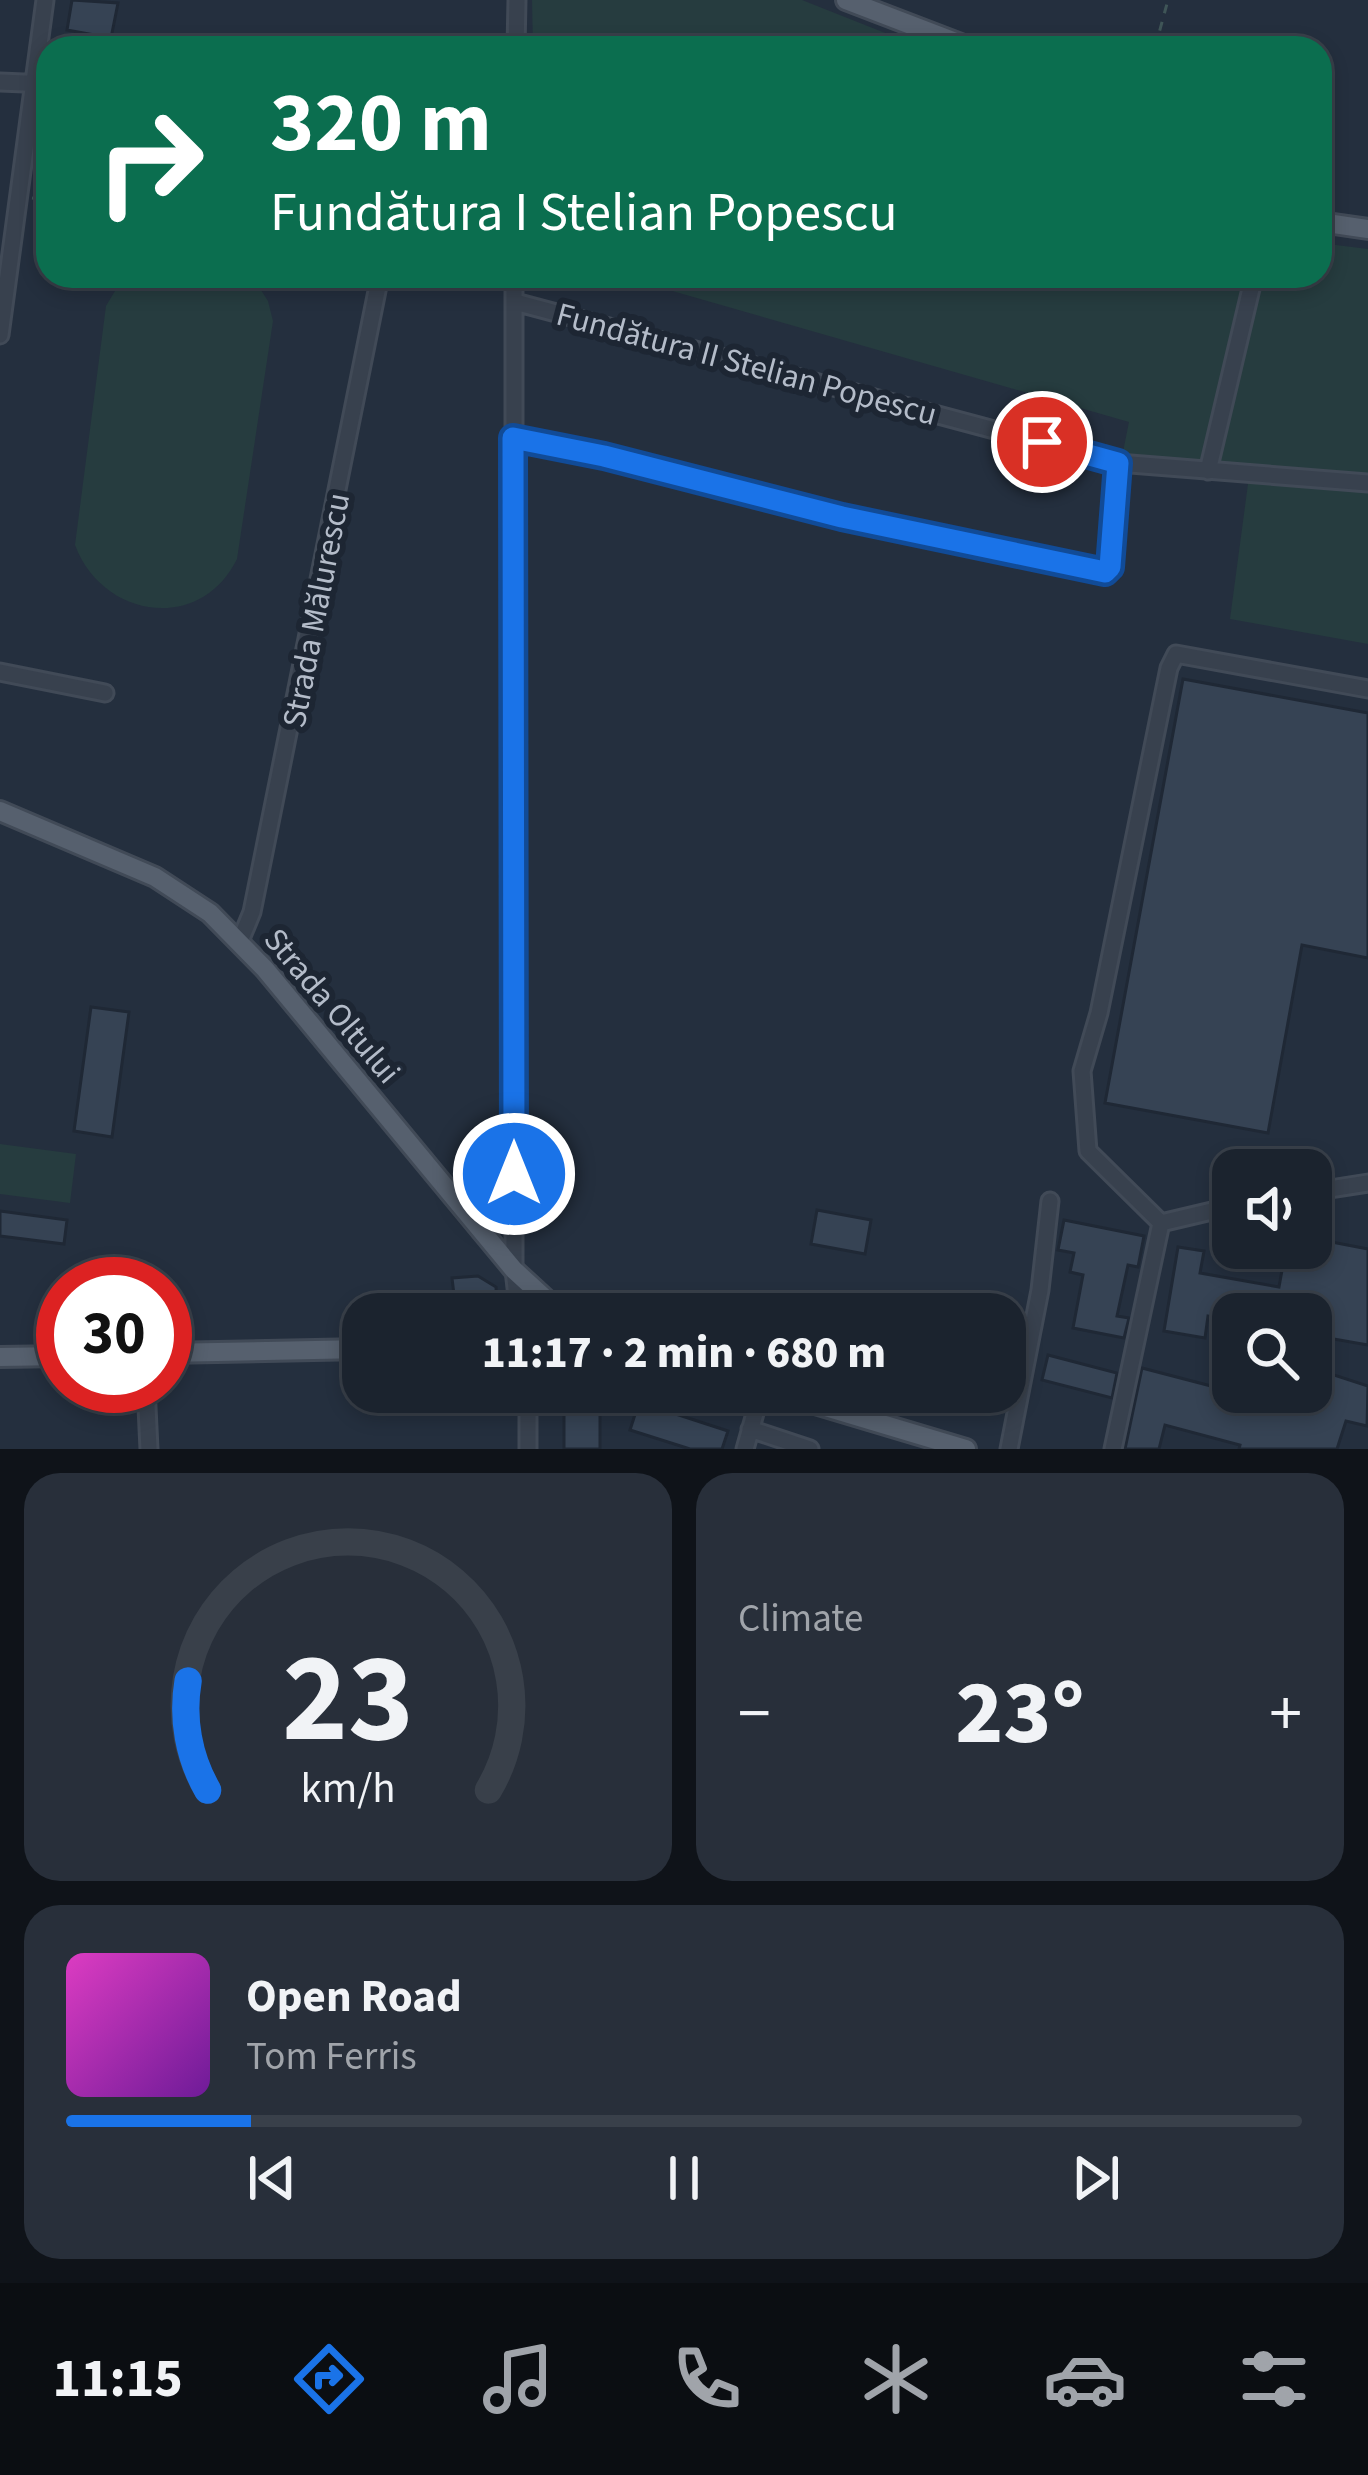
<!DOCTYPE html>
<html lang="en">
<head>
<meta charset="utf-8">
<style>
	body { margin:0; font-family:"Source Sans 3",sans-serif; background:#282f3a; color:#f1f3f6; height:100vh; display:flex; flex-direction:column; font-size:45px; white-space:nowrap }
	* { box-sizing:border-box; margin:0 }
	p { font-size:39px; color:#a0a4aa }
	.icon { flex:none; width:66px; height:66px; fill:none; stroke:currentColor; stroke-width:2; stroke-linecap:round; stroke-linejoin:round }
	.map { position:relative; height:1449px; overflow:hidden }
	.side { display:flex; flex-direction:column; gap:24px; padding:24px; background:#0f1319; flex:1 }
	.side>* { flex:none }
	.hud { position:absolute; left:36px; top:36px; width:1296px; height:252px; border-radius:36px; box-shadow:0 6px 18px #0003,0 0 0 3px #39404a; background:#0b6e4f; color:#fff; overflow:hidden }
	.controls { position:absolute; left:1212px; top:1149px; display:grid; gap:24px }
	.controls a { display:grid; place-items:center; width:120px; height:120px; border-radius:24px; background:#1b232e; box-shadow:0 6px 18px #0003,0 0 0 3px #39404a; font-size:60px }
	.speed { position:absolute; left:36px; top:1257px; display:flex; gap:24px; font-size:60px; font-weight:700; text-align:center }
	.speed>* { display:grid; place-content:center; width:156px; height:156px; border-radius:50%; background:#1b232e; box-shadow:0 6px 18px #0003,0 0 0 3px #39404a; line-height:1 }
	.speed .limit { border:18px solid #d22; background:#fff; color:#111 }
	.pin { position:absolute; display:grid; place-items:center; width:102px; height:102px; color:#fff; margin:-51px; border:6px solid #fff; border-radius:50%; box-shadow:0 3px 12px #0007 }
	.me { position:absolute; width:132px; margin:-66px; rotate:0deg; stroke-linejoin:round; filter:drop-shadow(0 0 9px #0008) }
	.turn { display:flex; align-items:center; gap:42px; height:252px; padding:0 36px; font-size:54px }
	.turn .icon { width:156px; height:156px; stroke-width:2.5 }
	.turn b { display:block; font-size:84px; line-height:102px }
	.big { font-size:90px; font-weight:800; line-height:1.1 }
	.side .widget { flex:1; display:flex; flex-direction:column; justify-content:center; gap:18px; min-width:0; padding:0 42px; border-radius:36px; background:#282f3a }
	.side .dial { align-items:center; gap:0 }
	.dial svg { height:312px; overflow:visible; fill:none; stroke:#39404a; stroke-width:7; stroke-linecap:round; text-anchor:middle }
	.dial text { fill:#f1f3f6; stroke:none }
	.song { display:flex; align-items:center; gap:36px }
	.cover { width:144px; height:144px; border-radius:18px; background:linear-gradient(135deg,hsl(310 70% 55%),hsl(280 70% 35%)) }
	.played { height:12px; border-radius:6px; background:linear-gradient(90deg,#1a73e8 15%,#39404a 15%) }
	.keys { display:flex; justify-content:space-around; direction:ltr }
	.heat { display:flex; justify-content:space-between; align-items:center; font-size:66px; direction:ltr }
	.side .tiles { flex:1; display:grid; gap:24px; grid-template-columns:1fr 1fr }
	.widget:last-child { grid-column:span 2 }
	.trip { position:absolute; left:342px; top:1293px; width:684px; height:120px; border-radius:36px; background:#1b232e; box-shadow:0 6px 18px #0003,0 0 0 3px #39404a; font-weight:800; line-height:120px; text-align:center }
	.tabs { display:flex; height:192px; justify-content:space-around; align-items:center; background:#0b0e12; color:#a0a4aa }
	.tabs .icon { width:84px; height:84px }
	.tabs .current { color:#1a73e8 }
	.tabs b { font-size:54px; color:#f1f3f6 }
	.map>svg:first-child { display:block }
	.green { fill:#263c3f }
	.building { fill:#364354; stroke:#1f2835; stroke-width:3 }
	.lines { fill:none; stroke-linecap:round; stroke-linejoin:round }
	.minor-casing { stroke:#414a57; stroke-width:21 }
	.major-casing { stroke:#414a57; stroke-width:24 }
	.path { stroke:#3f5557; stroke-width:3; stroke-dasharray:9 9; stroke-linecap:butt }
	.minor { stroke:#38414e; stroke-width:15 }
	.major { stroke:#56606e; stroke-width:18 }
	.route-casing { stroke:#114b97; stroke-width:30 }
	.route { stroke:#1a73e8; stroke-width:21 }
	.labels { text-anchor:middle; stroke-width:12; stroke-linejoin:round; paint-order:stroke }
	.street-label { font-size:33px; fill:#b4bcc9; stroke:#1d2633 }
</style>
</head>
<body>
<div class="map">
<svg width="1368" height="1449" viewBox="0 0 1368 1449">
	<rect width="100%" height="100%" fill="#242f3e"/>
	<path class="green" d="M532,0H802L923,48H533Z
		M1320,243L1368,249V644L1230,619L1250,469L1122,457L1129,422L620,276H1320Z
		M124,276H252L268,301L273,321L237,559C200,634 102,618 75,545L106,306Z
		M0,1144L76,1154L70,1203L0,1194Z"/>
	<path class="building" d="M72,0L118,3L111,38L67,30Z
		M1183,679L1368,713V958L1302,945L1268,1133L1105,1103Z
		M91,1007L129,1012L112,1137L74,1131Z
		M817,1210L871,1220L865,1254L811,1244Z
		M0,1211L67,1220L64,1244L0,1236Z
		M1064,1220L1144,1236L1138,1267L1128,1265L1117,1316L1129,1318L1124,1338L1073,1328L1083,1275L1070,1272L1074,1253L1058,1250Z
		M1311,1238L1368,1249V1345L1311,1335V1314H1233V1321L1208,1316L1205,1338L1164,1331L1178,1247L1204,1251L1200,1273L1279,1287L1286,1248H1311Z
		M478,1276L496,1287L497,1309L456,1312L452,1278Z
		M1048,1355L1117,1373L1112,1398L1042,1380Z
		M1142,1368L1307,1411L1322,1371L1368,1386L1367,1426L1346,1421L1337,1449H1239L1240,1445L1165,1425L1159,1449H1125Z
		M564,1402H600V1449H564Z
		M639,1402L728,1431L722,1449H690L630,1430Z"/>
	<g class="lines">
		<g class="minor-casing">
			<path id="minor" d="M516,48L517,0
				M0,82L48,84
				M514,276V1270L519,1314
				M515,302L1118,463L1368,483
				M0,335L45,0
				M513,438L604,456L842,517L1105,572L1110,567L1118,463
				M1208,471L1254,276
				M0,672L105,693
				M240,941L252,912L380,276
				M1311,1192L1368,1183
				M1161,1223L1233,1206
				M146,1386L149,1449
				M528,1392V1449
				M750,1429L810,1449
				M745,1449L761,1392
				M1009,1449L1040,1290L1050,1201
				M1113,1449L1161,1223L1088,1151L1082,1071L1099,1013L1169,668L1176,654L1368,689"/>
		</g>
		<g class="major-casing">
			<path id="major" d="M846,0L971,48
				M1320,222L1368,229
				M0,811L155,877L210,913L265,969L514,1270L562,1314
				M165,1353L363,1349
				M0,1357L63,1356
				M775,1392L966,1449"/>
		</g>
		<path class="path" d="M1155,48L1168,0
			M32,198L48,200"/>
		<use href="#minor" class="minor"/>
		<use href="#major" class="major"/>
	</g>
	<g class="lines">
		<g class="route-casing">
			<path id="route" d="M514,1174L513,438L604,456L842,517L1105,572L1110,567L1118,463L1042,442"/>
		</g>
		<use href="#route" class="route"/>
	</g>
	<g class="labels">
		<g class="street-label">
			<text transform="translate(747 363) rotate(15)" y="12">Fundătura II Stelian Popescu</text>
			<text transform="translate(315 610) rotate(-79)" y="12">Strada Mălurescu</text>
			<text transform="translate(333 1005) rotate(50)" y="12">Strada Oltului</text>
		</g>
	</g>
</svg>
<div class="controls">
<a><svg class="icon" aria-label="sound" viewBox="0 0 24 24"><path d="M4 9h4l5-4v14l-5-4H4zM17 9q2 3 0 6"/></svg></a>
<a><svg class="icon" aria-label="search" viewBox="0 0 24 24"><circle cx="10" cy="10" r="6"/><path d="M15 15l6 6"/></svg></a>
</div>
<div class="speed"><div class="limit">30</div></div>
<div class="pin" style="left:1042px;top:442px;background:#d93025"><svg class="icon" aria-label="arrive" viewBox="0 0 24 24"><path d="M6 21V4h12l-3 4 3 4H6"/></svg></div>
<svg class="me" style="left:514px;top:1174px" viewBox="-20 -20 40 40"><circle r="17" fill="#1a73e8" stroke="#fff" stroke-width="3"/><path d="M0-11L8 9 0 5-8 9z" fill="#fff"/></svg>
<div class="trip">11:17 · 2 min · 680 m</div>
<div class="hud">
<div class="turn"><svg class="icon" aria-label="right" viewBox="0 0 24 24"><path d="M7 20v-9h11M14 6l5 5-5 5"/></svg><div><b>320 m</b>Fundătura I Stelian Popescu</div></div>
</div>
</div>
<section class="side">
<div class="tiles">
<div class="widget dial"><svg viewBox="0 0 100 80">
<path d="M14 69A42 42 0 1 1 86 69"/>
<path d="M14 69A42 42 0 0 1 9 41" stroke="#1a73e8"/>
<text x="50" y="56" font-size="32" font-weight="700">23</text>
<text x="50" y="72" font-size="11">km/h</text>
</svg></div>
<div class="widget"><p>Climate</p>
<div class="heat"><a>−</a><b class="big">23°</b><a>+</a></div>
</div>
<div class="widget">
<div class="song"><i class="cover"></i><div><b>Open Road</b><p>Tom Ferris</p></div></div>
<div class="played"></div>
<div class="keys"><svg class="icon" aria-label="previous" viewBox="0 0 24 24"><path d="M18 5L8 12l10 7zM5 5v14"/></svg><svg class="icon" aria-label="pause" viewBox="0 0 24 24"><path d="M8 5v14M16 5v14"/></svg><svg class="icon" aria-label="next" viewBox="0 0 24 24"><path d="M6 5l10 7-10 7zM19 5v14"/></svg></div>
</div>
</div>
</section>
<nav class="tabs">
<b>11:15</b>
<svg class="icon current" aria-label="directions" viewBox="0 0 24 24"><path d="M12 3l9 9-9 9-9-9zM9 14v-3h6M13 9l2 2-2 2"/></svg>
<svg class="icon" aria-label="music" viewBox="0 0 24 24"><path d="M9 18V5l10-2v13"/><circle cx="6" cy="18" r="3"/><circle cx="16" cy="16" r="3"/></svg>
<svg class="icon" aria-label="phone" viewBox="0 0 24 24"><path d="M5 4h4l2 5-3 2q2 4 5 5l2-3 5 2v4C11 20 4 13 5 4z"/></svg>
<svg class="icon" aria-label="climate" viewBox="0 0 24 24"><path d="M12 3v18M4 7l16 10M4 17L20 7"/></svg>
<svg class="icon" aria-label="car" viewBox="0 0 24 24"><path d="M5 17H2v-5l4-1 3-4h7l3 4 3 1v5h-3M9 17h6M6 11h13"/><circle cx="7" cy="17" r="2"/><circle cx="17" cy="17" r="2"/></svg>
<svg class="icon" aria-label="filters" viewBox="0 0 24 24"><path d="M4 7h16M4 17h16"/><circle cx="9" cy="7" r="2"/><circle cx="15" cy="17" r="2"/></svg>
</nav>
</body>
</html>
